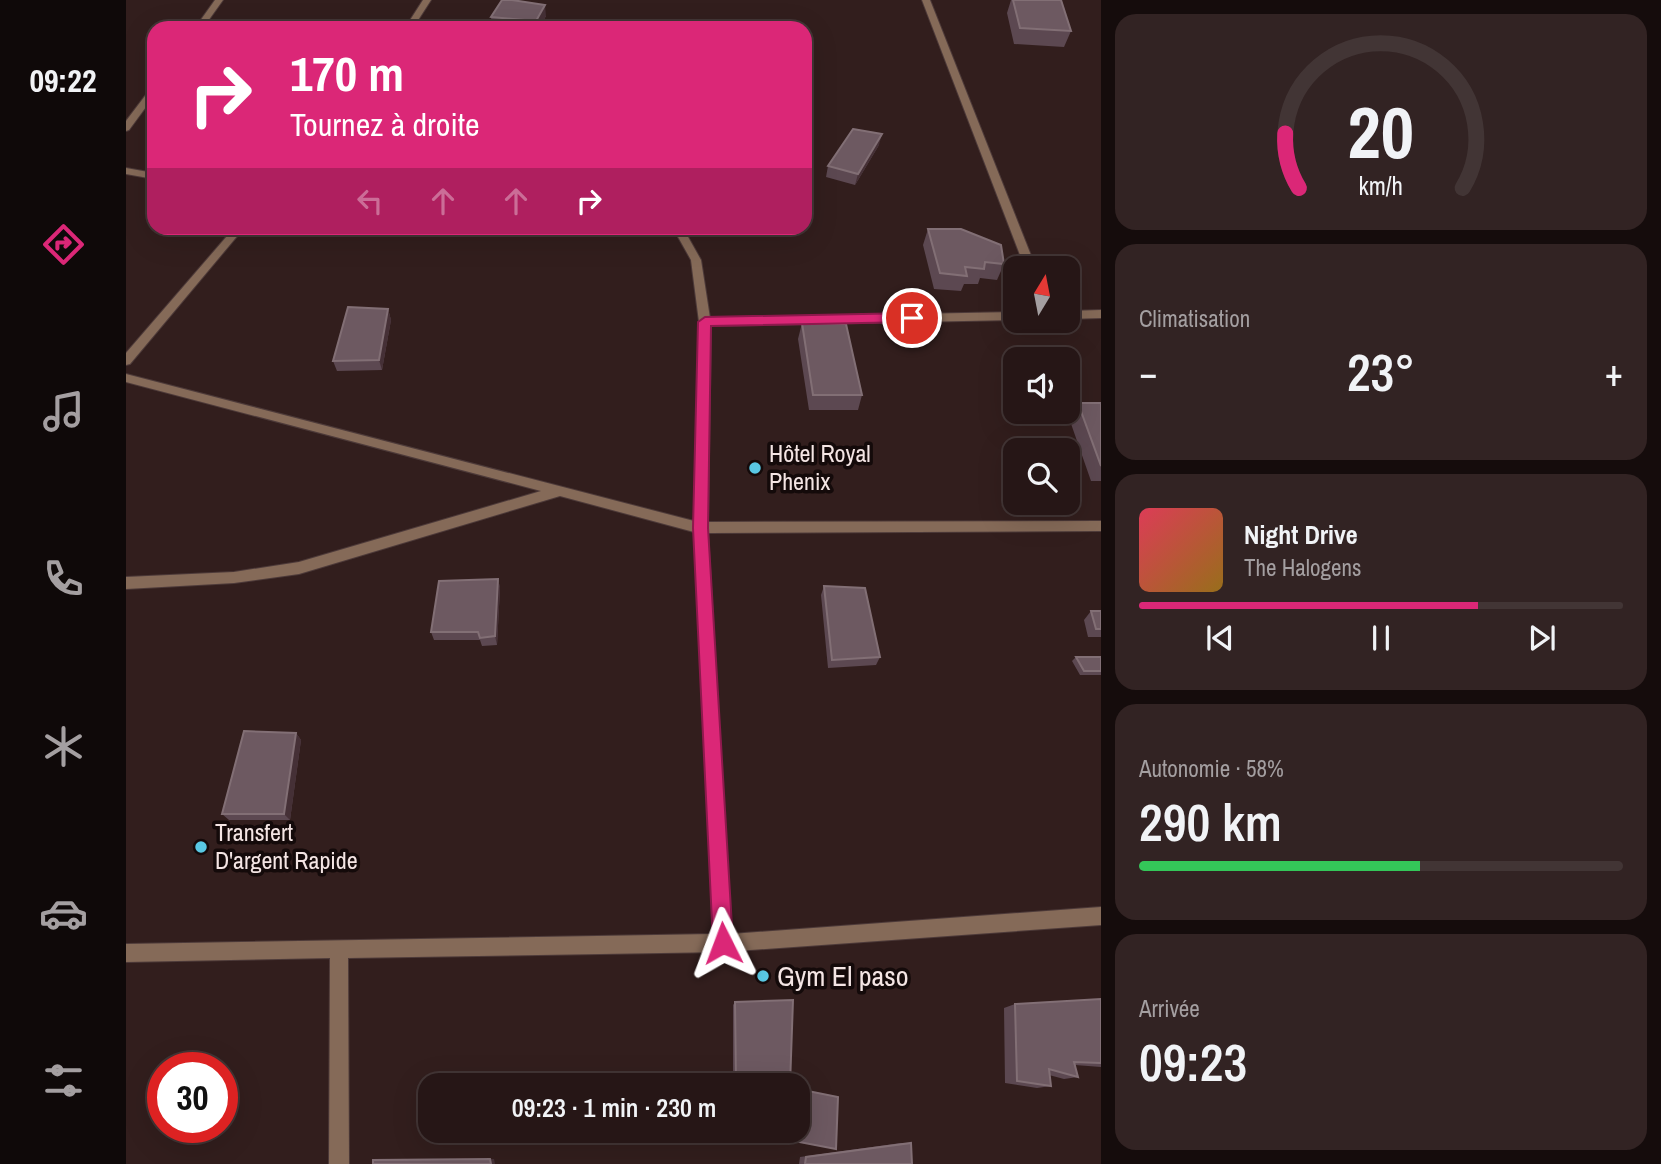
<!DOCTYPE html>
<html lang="fr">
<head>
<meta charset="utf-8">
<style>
	body { margin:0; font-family:"Archivo Narrow",sans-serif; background:#322323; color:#f1f3f6; height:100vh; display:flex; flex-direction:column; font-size:26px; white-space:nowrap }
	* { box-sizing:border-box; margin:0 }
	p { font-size:23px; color:#a49fa1 }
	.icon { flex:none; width:38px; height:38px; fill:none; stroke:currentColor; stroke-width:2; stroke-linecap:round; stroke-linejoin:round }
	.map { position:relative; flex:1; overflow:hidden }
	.sheet { display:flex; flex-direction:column; gap:14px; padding:14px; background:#150c0c; width:560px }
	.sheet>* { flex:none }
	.top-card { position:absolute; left:21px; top:21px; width:665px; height:214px; border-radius:21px; box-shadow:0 7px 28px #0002,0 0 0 2px #423535; background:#db2777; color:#fff; overflow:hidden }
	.needle { width:46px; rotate:10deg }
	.tools { position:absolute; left:877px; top:256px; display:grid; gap:14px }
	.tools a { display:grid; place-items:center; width:77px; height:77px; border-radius:14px; background:#261616; box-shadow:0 7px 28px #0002,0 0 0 2px #423535; font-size:35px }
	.speed { position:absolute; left:21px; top:1052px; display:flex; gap:14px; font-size:35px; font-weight:700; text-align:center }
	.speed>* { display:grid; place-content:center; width:91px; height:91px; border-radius:50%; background:#261616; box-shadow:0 7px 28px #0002,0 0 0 2px #423535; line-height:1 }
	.speed .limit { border:10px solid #d22; background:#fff; color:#111 }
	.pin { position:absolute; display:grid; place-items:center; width:60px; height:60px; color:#fff; margin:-30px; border:4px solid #fff; border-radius:50%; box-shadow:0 2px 7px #0007 }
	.me { position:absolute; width:77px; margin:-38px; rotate:357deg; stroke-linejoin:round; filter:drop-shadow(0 0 5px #0008) }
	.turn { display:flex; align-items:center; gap:24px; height:147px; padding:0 28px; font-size:32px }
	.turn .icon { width:91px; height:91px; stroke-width:2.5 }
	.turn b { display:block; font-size:49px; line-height:60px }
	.lanes { display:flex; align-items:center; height:66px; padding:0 28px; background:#0003; justify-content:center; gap:35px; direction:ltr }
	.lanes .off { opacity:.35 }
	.big { font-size:52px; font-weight:600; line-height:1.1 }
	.sheet .widget { flex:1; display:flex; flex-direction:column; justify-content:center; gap:10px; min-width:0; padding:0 24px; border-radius:21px; background:#322323 }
	.sheet .dial { align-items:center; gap:0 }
	.dial svg { height:182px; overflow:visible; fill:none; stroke:#423535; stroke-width:7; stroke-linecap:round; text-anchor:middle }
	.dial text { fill:#f1f3f6; stroke:none }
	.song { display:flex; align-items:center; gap:21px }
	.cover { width:84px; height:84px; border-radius:10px; background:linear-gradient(135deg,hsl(350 70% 55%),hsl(40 70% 35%)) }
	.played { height:7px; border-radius:4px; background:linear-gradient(90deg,#db2777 70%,#423535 70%) }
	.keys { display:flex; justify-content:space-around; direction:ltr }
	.heat { display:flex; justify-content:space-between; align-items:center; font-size:38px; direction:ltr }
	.charge { height:10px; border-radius:5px; background:linear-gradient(90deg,#34c759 58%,#423535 0) }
	.trip { position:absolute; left:292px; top:1073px; width:392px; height:70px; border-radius:21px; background:#261616; box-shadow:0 7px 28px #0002,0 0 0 2px #423535; font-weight:600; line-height:70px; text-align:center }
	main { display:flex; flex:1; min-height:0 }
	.tab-bar { display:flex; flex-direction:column; width:126px; justify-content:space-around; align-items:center; background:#0f0909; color:#a49fa1 }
	.tab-bar .icon { width:49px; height:49px }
	.tab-bar .selected { color:#db2777 }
	.tab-bar b { font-size:32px; color:#f1f3f6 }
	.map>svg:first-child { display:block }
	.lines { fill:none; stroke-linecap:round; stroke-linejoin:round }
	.street-casing { stroke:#4d3a39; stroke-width:2 }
	.street { fill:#856a58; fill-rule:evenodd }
	.wall { fill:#5c4851 }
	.shaded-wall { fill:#453036 }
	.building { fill:#6d5961; stroke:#826f75; stroke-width:2 }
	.route { fill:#db2777; stroke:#8e194d; stroke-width:2 }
	.poi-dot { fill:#59c8e4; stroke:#140a0a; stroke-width:2.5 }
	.labels { text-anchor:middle; stroke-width:7; stroke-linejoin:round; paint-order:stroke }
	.poi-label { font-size:24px; fill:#f4e5e4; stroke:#140a0a; text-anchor:start }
	.near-poi-label { font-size:28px; fill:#f4e5e4; stroke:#140a0a; text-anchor:start }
</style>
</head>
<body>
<main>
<nav class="tab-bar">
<b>09:22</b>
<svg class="icon selected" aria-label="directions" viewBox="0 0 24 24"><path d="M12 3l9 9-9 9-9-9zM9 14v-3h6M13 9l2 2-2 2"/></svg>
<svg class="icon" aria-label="music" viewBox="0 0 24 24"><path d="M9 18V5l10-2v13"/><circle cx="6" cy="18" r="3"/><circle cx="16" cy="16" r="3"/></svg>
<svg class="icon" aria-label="phone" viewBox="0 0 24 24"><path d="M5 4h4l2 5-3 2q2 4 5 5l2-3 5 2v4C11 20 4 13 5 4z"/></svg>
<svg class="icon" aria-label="climate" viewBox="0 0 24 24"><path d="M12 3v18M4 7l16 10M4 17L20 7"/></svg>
<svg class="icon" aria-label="car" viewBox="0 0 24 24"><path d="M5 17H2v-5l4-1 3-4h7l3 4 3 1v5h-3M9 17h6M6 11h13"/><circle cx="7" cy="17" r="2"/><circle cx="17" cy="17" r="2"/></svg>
<svg class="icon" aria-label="filters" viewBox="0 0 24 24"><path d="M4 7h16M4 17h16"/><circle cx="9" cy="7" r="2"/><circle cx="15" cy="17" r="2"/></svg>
</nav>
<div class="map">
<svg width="975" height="1164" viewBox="0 0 975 1164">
	<rect width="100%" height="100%" fill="#321e1d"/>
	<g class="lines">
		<g class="street-casing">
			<path id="street" d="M89,0H97L77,28H69Z
				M297,0H305L287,28H279Z
				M796,0H804L910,268H899Z
				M28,87V96L3,130L0,131V121L25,88Z
				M0,168L28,173V179L0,174Z
				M108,228H118L4,364L0,365V353Z
				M547,228H557L575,260L584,318L889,312V320L585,326L582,522L975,521V531L582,533L605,934L975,907V925L597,952L222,958L223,1164H203L204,958L0,962V944L588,934L568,532L434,496L173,574L108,583L0,589V577L108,572L173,562L415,491L0,382V374L568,521L573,322L565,260Z
				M975,310V318L942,319V311Z"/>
		</g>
		<use href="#street" class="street"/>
	</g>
	<path class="wall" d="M885,0H935L945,31L938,47L888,44L881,13Z
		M420,16L413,28H366L365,17Z
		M753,145L729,185L700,177L702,166Z
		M802,229L878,264L871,280L854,278L852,284H838L835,291L808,289L797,245Z
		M262,309L265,320L256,370L211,371L207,361Z
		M676,323L736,395L732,410H683L672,339Z
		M952,403H975V481H965L943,418Z
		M372,579L374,588L371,645L356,646L354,640H308L305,632Z
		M698,586L754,657L750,665L702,668L695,595Z
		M965,611H975V637H962L958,620Z
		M950,657H975V675H954L946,661Z
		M170,733L175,740L164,820H103L96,814Z
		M975,999V1067L949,1065L952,1077L938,1079L923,1075L925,1086L911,1088L879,1083L878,1008L889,1004Z
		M609,1002L664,1085H607V1005Z
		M665,1130H672L710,1149L665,1141Z
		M775,1143H785L786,1164H673L674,1157Z"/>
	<path class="shaded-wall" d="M419,5L420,16L413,28H411L410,21Z
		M756,134L753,145L729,185L732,174Z
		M262,309L265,320L256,370L253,360Z
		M372,579L374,588L371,645L369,636Z
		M170,733L175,740L164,820L158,814Z
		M364,1159H368L369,1164H365Z"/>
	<path class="building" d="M376,0H386L419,5L410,21L365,17Z
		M887,0H935L945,31L894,28Z
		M727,129L756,134L732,174L702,166Z
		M802,229H835L875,245L878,264L859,262L858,269L839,267L841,276L814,273Z
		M222,307L262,309L253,360L207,361Z
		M676,323L720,324L736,395H687Z
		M952,403H975V466Z
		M372,579L369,636L354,638L352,632H305L313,581Z
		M698,586L739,588L754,657L706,660Z
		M965,611H975V629H970Z
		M950,657H975V671H958Z
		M118,731L170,733L158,814H96Z
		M975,999V1063L948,1062L952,1077L923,1069L925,1086L891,1081L889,1004Z
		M667,1000L664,1085H610L609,1002Z
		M672,1089L712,1097L710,1149L668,1141L669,1130H672Z
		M785,1143L786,1164H679L680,1157Z
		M364,1159L365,1164H247V1160Z"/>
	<path class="route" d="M786,313L792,318L786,322L585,326L582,528L607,943L604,950L597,953L590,950L587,943L567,528L572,322L579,317Z"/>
	<g class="poi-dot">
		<circle cx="629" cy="468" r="7"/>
		<circle cx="75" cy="847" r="7"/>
		<circle cx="637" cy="976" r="7"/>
	</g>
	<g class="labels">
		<g class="poi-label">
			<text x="643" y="462">Hôtel Royal<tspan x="643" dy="28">Phenix</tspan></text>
			<text x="89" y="841">Transfert<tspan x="89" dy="28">D'argent Rapide</tspan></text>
		</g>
		<g class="near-poi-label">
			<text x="651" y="986">Gym El paso</text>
		</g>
	</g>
</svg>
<div class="tools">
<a><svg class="needle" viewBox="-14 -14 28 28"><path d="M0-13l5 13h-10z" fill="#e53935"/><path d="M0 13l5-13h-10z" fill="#a49fa1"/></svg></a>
<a><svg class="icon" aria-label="sound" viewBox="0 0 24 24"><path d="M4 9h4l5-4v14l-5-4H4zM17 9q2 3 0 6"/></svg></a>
<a><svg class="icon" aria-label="search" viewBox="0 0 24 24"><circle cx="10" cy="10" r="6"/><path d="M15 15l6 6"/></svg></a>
</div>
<div class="speed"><div class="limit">30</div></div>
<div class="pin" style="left:786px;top:318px;background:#d93025"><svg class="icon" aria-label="arrive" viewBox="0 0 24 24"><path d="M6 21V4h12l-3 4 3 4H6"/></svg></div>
<svg class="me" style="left:597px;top:943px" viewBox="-20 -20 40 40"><path d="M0-17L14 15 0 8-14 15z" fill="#db2777" stroke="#fff" stroke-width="4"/></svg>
<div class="trip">09:23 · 1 min · 230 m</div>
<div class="top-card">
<div class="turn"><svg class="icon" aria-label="right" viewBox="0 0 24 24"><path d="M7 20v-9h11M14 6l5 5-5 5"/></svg><div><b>170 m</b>Tournez à droite</div></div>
<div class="lanes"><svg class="icon off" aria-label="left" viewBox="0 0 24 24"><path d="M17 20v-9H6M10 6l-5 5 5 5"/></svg><svg class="icon off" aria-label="ahead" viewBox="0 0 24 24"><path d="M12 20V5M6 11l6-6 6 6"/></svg><svg class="icon off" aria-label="ahead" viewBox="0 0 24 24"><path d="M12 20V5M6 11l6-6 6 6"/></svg><svg class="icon" aria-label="right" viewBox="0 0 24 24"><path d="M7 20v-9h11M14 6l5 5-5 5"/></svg></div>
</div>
</div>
<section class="sheet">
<div class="widget dial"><svg viewBox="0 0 100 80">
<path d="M14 69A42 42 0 1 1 86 69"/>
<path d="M14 69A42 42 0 0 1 8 45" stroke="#db2777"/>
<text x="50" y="56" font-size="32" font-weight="700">20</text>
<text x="50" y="72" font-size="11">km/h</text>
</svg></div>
<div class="widget"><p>Climatisation</p>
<div class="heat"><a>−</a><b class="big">23°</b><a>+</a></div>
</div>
<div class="widget">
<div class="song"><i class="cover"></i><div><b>Night Drive</b><p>The Halogens</p></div></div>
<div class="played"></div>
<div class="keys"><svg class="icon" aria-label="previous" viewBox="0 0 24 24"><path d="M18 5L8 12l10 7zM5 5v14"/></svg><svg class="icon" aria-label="pause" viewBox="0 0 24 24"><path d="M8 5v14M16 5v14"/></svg><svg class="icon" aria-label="next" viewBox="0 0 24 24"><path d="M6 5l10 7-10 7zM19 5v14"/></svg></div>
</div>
<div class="widget"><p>Autonomie · 58%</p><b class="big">290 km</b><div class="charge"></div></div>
<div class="widget"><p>Arrivée</p><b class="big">09:23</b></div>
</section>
</main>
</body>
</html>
